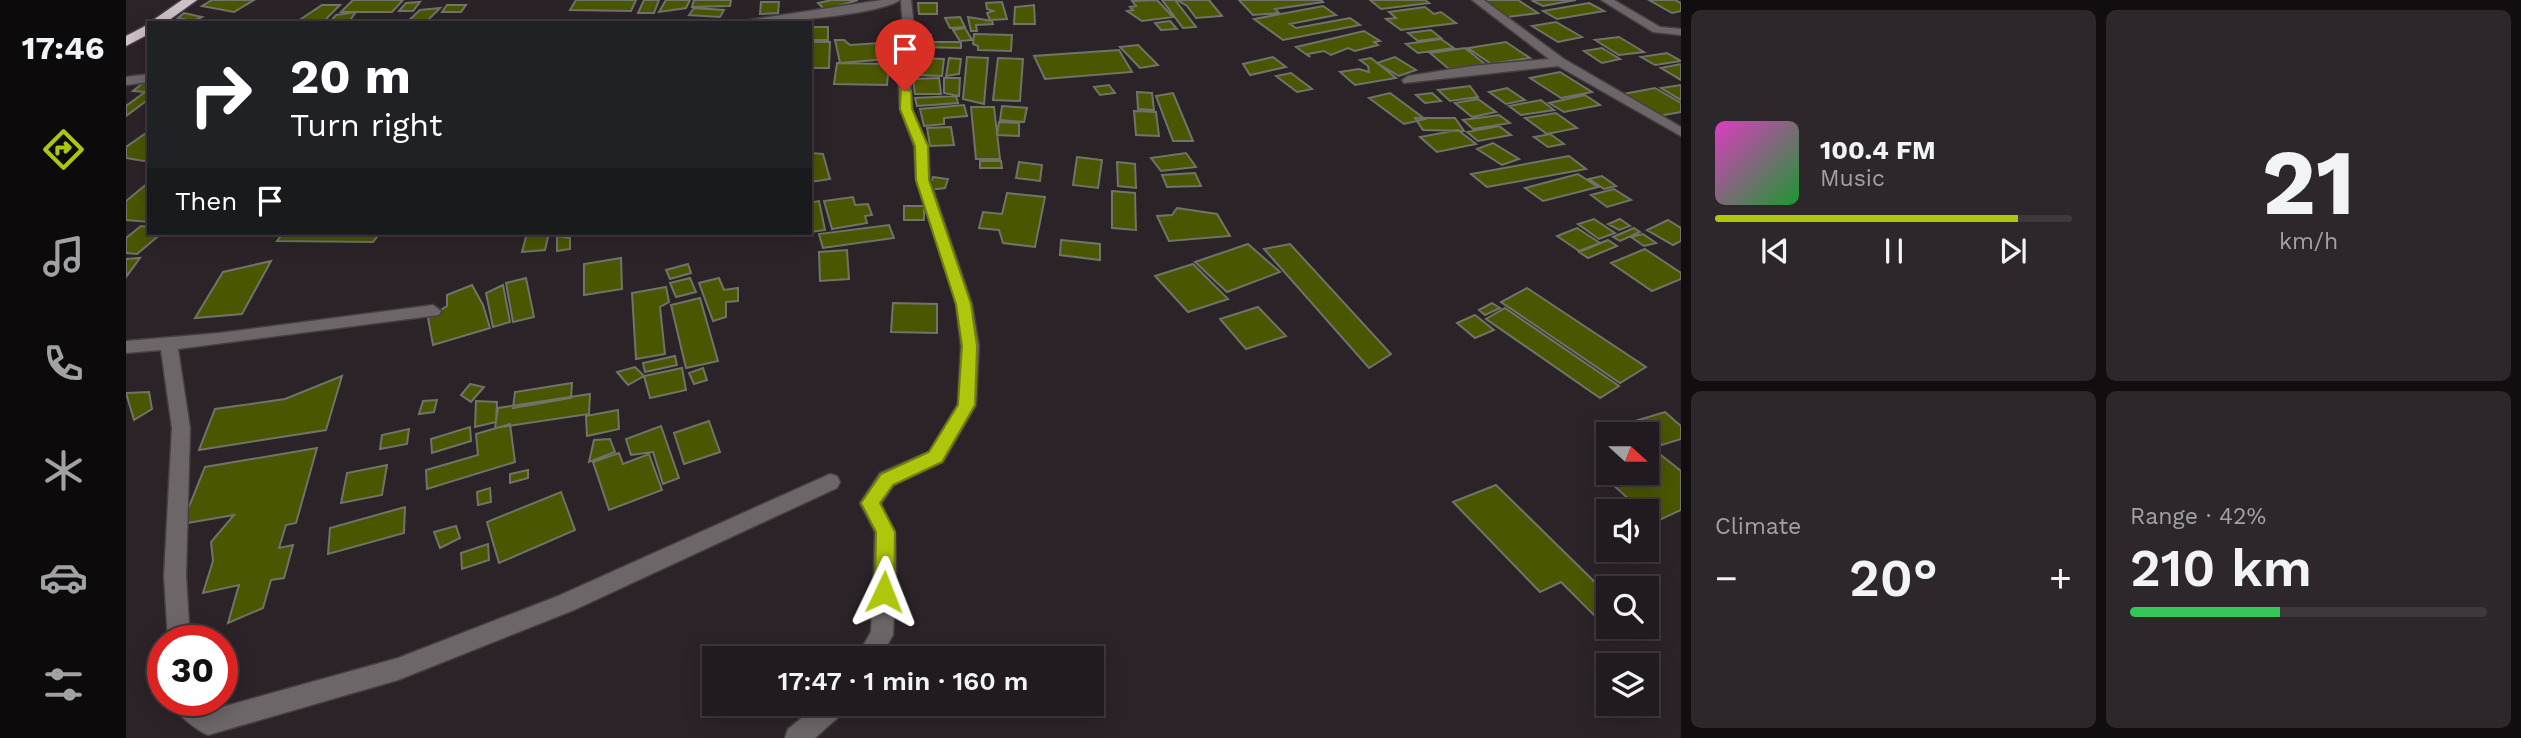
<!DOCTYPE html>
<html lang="en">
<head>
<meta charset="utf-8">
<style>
	body { margin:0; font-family:"Work Sans",sans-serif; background:#2d272b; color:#f1f3f6; height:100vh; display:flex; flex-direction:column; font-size:26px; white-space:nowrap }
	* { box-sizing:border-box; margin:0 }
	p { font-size:23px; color:#a2a1a4 }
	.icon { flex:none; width:38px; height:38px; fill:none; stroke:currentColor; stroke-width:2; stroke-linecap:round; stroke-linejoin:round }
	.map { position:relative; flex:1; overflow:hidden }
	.details { display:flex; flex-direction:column; gap:10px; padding:10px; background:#120e10; width:840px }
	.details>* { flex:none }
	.banner { position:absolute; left:21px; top:21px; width:665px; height:214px; border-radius:0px; box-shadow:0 4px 18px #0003,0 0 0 2px #3e383c; background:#202124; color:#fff; overflow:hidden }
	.needle { width:46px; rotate:111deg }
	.buttons { position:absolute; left:1470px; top:422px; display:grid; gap:14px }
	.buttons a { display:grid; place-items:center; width:63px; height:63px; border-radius:0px; background:#211a1e; box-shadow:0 4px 18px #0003,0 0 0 2px #3e383c; font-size:35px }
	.speed { position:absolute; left:21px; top:625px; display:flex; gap:14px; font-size:35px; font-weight:700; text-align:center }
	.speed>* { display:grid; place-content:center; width:91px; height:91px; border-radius:50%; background:#211a1e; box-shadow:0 4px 18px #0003,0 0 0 2px #3e383c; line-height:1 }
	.speed .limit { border:10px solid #d22; background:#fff; color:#111 }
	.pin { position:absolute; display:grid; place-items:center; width:60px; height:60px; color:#fff; margin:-72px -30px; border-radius:50% 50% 50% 0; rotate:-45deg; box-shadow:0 0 7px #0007 }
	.pin .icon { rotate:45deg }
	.me { position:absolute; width:77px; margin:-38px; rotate:2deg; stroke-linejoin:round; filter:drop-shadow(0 0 5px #0008) }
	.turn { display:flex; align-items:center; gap:24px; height:147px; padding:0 28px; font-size:32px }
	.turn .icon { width:91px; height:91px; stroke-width:2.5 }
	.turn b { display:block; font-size:49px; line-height:60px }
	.then { display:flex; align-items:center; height:66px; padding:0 28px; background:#0003; gap:14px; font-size:26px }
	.big { font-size:52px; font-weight:600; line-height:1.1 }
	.details .tile { flex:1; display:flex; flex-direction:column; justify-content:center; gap:10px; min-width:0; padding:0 24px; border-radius:10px; background:#2d272b }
	.details .dial { align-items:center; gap:0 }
	.dial b { font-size:91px; line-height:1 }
	.song { display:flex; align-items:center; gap:21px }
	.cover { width:84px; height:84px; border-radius:10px; background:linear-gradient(135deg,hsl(310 70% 55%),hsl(130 70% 35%)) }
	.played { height:7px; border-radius:4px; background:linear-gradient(90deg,#aec60b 85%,#3e383c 85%) }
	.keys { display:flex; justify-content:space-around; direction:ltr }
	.heat { display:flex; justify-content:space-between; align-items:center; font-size:38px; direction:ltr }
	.charge { height:10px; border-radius:5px; background:linear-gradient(90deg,#34c759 42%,#3e383c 0) }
	.details .tiles { flex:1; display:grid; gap:10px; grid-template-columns:repeat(2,1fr) }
	.trip { position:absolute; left:576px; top:646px; width:402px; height:70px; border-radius:0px; background:#211a1e; box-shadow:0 4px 18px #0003,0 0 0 2px #3e383c; font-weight:600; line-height:70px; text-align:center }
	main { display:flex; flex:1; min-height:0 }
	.tabs { display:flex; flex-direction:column; width:126px; justify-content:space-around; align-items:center; background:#0d0a0c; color:#a2a1a4 }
	.tabs .icon { width:49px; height:49px }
	.tabs .on { color:#aec60b }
	.tabs b { font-size:32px; color:#f1f3f6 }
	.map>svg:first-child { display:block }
	.building { fill:#4b5601; stroke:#707368; stroke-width:2 }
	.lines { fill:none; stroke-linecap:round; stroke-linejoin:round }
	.minor-casing { stroke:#473e43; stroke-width:3 }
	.highway-casing { stroke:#473e43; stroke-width:3 }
	.minor { fill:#6c6669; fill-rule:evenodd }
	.highway { fill:#cdc0c7; fill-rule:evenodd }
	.route { fill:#aec60b; stroke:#718107; stroke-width:2 }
</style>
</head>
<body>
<main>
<nav class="tabs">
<b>17:46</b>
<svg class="icon on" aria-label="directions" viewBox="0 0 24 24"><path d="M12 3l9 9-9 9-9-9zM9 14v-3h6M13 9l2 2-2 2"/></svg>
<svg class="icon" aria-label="music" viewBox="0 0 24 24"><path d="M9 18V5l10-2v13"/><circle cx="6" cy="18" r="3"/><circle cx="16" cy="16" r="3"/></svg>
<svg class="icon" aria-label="phone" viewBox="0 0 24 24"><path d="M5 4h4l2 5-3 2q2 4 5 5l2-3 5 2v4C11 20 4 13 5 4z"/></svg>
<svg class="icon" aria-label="climate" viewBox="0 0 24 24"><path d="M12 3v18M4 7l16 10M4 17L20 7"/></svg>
<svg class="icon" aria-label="car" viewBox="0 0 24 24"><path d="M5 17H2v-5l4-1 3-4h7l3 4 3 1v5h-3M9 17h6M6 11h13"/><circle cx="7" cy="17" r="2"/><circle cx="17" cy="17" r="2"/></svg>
<svg class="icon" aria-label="filters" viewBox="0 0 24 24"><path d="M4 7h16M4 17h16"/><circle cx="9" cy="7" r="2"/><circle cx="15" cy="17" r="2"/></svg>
</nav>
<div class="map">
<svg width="1555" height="738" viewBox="0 0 1555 738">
	<rect width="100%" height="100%" fill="#2c2328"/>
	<path class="building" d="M86,0H128L108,12L76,6Z
		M227,0H277L266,12H215Z
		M450,0H510L505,11L444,10Z
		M518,0H533L528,13H512Z
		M540,0H564L560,8L533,12Z
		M568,0H605L604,6L566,7Z
		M706,0H732L699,10L692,3Z
		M1031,0L1047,17L1016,21L1001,11L1007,10L1004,7L1010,6L1006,1Z
		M1036,0H1049L1070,27L1057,28Z
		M1051,0H1083L1096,16L1070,18L1061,6Z
		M1113,0H1195L1197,2L1149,9L1153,13L1127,15Z
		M1244,0H1299L1303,3L1255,9Z
		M1356,0H1392L1412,13L1382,17Z
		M1411,0H1450L1417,6L1407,1Z
		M1523,0H1549L1555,3V11L1546,13Z
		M294,2L287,11H273L280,3Z
		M635,2H653L652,13L634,14Z
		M876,2L881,19L864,20L861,13L867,11L861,9L860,3Z
		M792,3H811V14H793Z
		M1463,3L1478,11L1431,19L1417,11Z
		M196,5H214L196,23H169Z
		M321,5H340L335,12H316Z
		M908,5L909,24H888L889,7Z
		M1197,6L1210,15L1164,24L1170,28L1224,18L1234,25L1157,40L1128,19Z
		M1299,7L1308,14L1315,12L1330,23L1275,30L1260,19L1270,18L1263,12Z
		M314,8L299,23H280L294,10Z
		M568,8L598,10L594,17L563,15Z
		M230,12L222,23H203L210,15Z
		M58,13L76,17L67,21L52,18Z
		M834,17L839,27L824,28L819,18Z
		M842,17L866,21L867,24L850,25L851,31H845Z
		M1044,21L1051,29L1035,30L1029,23Z
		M1430,22L1456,37L1432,42L1406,26Z
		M684,27H702V40H684Z
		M839,28L846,40L834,41L827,30Z
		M1305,30L1315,38L1292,41L1282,33Z
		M1238,31L1254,41L1248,42L1252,45L1229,51L1222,48L1205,55L1198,51L1182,54L1184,57L1170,47Z
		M848,34L886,35L885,51L852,50V46L847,44Z
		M794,35H805L804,42H835V48L793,47Z
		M1493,37L1518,52L1493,55L1469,40Z
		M1315,39L1328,48L1292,53L1280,44Z
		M709,40H718L724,45L769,42L774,58L714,63Z
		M686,42H704L703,68H684Z
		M1380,42L1404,58L1365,64L1342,48Z
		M1012,45L1032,65L1014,68L994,47Z
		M1339,48L1359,64L1323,69L1304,53Z
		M1476,48L1494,59L1476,63L1458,51Z
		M993,50L1006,72L919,79L908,56Z
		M1541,53L1555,61L1529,65L1515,57Z
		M841,57L862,58L858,104L837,99Z
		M1147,57L1160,67L1124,75L1117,64Z
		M1269,57L1290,70L1273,76L1251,63Z
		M794,58L818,59L816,76L791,75Z
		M823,58L835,59L833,74L820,76Z
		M872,58L897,59L894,101L867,100Z
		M1245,58L1270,78L1229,85L1214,72L1233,69L1243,72L1242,66L1234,60Z
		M711,63L763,64L761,85L708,84Z
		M1555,64V80L1535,68Z
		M1434,72L1466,92L1435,98L1404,78Z
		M1165,73L1186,89L1171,92L1150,76Z
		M813,78L815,94H789L787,79Z
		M818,78H834L833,96L818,93Z
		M17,83H23V99L0,116V106L19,92L7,91Z
		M983,85L989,93L974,95L968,87Z
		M1555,85V100L1535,88Z
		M1344,86L1352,97L1324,101L1312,90Z
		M1381,88L1399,100L1380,104L1363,92Z
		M1529,88L1555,103V112L1533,116L1497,94Z
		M1011,92L1026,93L1028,110L1012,109Z
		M1047,93L1067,141H1047L1030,96Z
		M1264,93L1299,119L1278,124L1243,98Z
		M1306,93L1315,101L1299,103L1290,95Z
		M1459,95L1474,105L1438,112L1423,103Z
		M830,96L832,103L791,106L789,98Z
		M1352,99L1370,112L1346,117L1329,103Z
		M1415,100L1428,110L1395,115L1383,106Z
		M838,105L841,116L818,118V124L798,126L794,109Z
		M876,106L901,108L898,122L874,120Z
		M845,107H868L874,159H850Z
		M1008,111L1030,112L1033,136L1010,135Z
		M1430,113L1451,128L1421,134L1399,118Z
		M1373,115L1384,123L1347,129L1337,120Z
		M1289,118H1329L1338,131L1297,130Z
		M873,122L893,123V136L871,135Z
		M1373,126L1385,135L1352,141L1341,132Z
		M825,127L828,145L804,146L801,128Z
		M1332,130L1350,144L1311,152L1294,137Z
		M23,131V158L18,161L0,158V147Z
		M1424,134L1438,144L1422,147L1408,137Z
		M1367,143L1393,159L1376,165L1351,149Z
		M684,153L697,154L704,179L684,182Z
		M1060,153L1070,167L1035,171L1025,158Z
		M1443,156L1460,169L1361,187L1345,174Z
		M951,157L976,160L972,188L947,185Z
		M854,161H875L876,168H854Z
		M893,162L916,165L914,181L890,178Z
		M991,162L1009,164L1010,188L992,186Z
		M1069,173L1075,186L1041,187L1036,175Z
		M1452,174L1472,187L1417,201L1399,188Z
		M1476,176L1490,186L1478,189L1463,179Z
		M807,177L822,179L819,188L802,190Z
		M23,182V222L0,220V201Z
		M1488,189L1505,200L1481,207L1465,195Z
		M986,191L1009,193L1010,230L986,228Z
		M881,193L919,197L909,247L877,243L873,230L853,228L857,212L876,214Z
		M727,197L729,205L742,204L746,215L739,216L741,223L706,229L698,201Z
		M693,201L699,230L684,232V203Z
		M778,206H798V220H778Z
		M1051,208L1091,214L1104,236L1043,241L1031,216L1046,215Z
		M1468,219L1489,233L1473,239L1452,224Z
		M1494,219L1504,226L1493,230L1482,224Z
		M1542,220L1555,228V241L1547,245L1521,230Z
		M763,225L768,238L697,248L693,234Z
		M15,226L23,227V233H36L11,254L0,253V238Z
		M1451,228L1474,243L1453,251L1431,236Z
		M1508,228L1514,232L1494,241L1487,237Z
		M157,233H254L247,242L151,241Z
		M401,233H423L419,250L396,252Z
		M1517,234L1530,243L1518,246L1505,237Z
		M431,236L444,238V249L431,251Z
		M935,240L974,244V260L934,255Z
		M1482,240L1491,246L1462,258L1453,252Z
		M1122,244L1154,272L1101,292L1069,262Z
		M1164,244L1265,354L1243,368L1138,249Z
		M1519,249L1555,273V279L1526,291L1485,263Z
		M721,250L723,279L694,281L693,252Z
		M14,258L0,277V259Z
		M495,258L496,289L458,295V264Z
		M145,261L116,314L69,318L97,272Z
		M562,264L565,273L544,279L540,270Z
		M1067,264L1102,299L1062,312L1029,276Z
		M400,278L408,317L387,322L380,283Z
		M564,278L570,292L550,297L544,283Z
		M593,278L598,290L612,288V301L600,302V317L587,321L573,283Z
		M346,285L357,305L364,328L307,345L302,318L321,306V295Z
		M377,285L384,322L367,327L360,293Z
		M540,287L543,302L534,307L539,354L510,359L506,293Z
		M1401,288L1520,367L1494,383L1375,302Z
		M574,298L592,361L560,368L545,305Z
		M767,303L811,304V333L765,332Z
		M1366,303L1374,308L1359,315L1353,310Z
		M1132,307L1160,336L1120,349L1094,319Z
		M1379,308L1493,386L1474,398L1360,319Z
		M1349,315L1368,330L1349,338L1331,323Z
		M549,356L551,365L519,372L517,363Z
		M509,367L518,376L502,385L491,372Z
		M556,368L560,390L524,398L518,376Z
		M577,368L581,380L568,384L563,373Z
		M216,376L200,430L73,450L89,409L159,399Z
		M446,383L445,398L387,408L389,392Z
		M344,384L358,387L345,402L335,395Z
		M23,392L26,409L8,420L0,393Z
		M464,394L463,414L369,428L372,408Z
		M311,400L308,412L293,414L297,401Z
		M350,401L371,402L370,422L349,427Z
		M492,410L493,429L461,436L460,416Z
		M1539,412L1555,426V439L1536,445L1509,421Z
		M583,421L594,452L558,464L548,433Z
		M384,424L389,462L301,489L300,470L352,455L350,434Z
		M535,426L553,478L537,484L527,452L505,455L500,439Z
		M344,427L345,441L306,453L305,439Z
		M283,429L281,444L254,449L256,435Z
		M484,439L489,452L463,462L468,440Z
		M191,448L170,523L160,525L153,548L167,545L158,578L145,580L137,608L102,623L113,585L77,593L87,561L85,542L108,515L56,524L79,467Z
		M1530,451L1555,471V510L1529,522L1521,515V511H1516L1475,474L1482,471L1521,472V454Z
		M493,453L497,464L523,454L536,490L483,510L467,462Z
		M261,465L256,495L215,503L221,473Z
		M402,470V478L384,483V474Z
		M1370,485L1482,595V626L1516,628L1493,640L1435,582L1414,592L1327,502Z
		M364,488L365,502L352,505L351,492Z
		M435,492L449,530L373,563L361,522Z
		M279,507L278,533L202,554L204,528Z
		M330,526L334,538L314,548L308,532Z
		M362,544L363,560L336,569L335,553Z"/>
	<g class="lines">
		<g class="minor-casing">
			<path id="minor" d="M756,0H774C753,15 647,23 618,23L623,20Z
				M775,0H785L790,46L784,74L786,109L802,146L804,180L846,304L853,346L850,405L817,462L768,485L755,504L769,532L770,570L767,635L754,658H730L745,632L748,570L749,532L734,503L754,473L803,452L832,404L835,346L830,304L790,180L788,146L774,109L772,74L778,46Z
				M1346,0H1358L1438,59L1555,127V136L1432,66L1278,83L1276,80L1282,76L1346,66L1423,59Z
				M1475,0H1488L1534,27L1555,29V35L1527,32Z
				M23,74V82L0,85V77Z
				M307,305L315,311L313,315L52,349L64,428L60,576L64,640H42L38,576L46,428L35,350L0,353V341L93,333Z
				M704,474L711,476L714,482L711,488L448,610L272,680L82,735C68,729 50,714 44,700H74L85,710L272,658L432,596Z
				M693,704H722L718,712L689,738H659L662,729Z"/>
		</g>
		<g class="highway-casing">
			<path id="highway" d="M56,0H71L39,23H23Z
				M23,24V34L0,46V36Z"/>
		</g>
		<use href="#minor" class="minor"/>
		<use href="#highway" class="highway"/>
	</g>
	<path class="route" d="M775,89L785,91L786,109L802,146L803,180L845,304L851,346L849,405L816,462L767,485L754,503L769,532L768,592L765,598L758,601L752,598L749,592L750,532L735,503L755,474L803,452L832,405L836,346L830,304L790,180L789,146L774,109Z"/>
</svg>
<div class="buttons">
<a><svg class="needle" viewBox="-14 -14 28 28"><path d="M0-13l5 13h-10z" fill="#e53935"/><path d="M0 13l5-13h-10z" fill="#a2a1a4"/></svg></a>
<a><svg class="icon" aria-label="sound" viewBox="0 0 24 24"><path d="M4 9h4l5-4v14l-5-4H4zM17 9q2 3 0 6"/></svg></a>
<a><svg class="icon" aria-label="search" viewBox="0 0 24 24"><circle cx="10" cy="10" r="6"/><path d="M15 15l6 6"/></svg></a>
<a><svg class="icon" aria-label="layers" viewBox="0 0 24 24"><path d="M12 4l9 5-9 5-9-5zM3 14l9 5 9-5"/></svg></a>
</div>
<div class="speed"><div class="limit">30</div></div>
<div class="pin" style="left:779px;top:91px;background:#d93025"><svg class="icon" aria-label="arrive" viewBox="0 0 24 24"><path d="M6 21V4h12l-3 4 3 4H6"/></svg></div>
<svg class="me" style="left:758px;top:592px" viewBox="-20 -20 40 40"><path d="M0-17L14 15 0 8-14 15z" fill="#aec60b" stroke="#fff" stroke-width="4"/></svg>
<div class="trip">17:47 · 1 min · 160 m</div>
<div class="banner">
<div class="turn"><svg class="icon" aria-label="right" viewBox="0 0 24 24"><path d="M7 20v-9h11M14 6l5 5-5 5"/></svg><div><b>20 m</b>Turn right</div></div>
<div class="then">Then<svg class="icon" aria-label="arrive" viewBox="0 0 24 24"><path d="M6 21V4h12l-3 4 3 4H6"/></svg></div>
</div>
</div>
<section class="details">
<div class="tiles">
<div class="tile">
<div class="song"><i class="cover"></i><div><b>100.4 FM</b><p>Music</p></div></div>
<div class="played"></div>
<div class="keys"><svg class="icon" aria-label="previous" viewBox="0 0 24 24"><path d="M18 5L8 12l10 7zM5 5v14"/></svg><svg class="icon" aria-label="pause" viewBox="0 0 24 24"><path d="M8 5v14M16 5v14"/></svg><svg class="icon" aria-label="next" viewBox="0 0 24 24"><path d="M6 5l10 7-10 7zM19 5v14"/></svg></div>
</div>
<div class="tile dial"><b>21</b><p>km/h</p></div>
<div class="tile"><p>Climate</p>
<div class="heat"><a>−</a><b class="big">20°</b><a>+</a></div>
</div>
<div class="tile"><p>Range · 42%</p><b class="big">210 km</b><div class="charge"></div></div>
</div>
</section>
</main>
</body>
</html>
